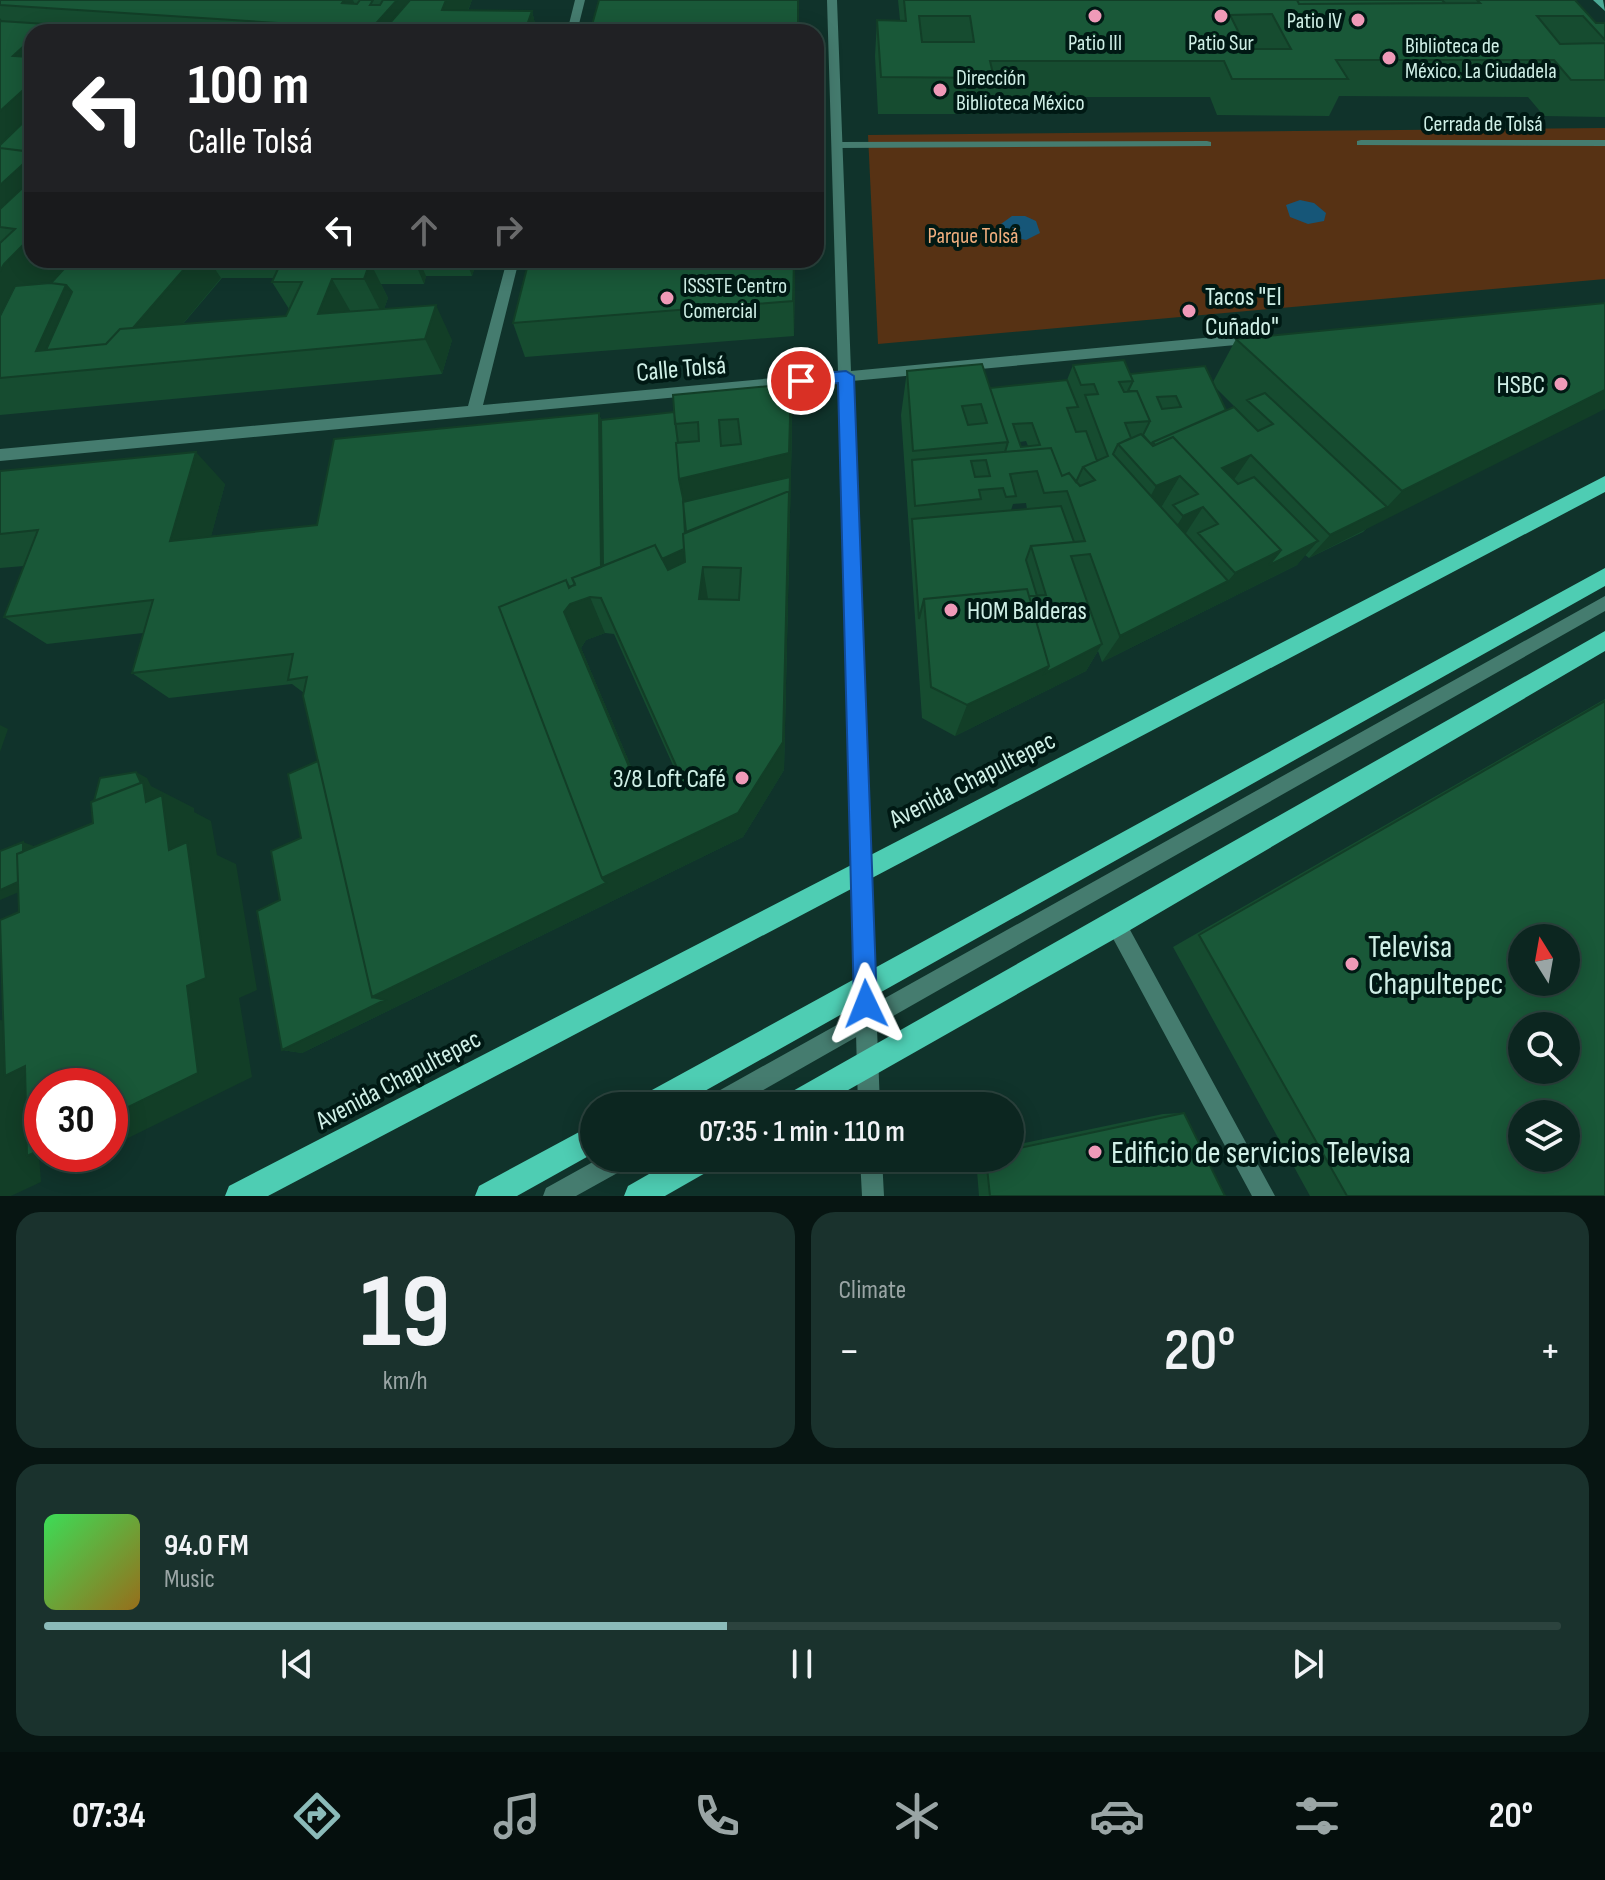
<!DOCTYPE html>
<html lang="en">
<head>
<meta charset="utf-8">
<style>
	body { margin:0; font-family:"Sofia Sans Condensed",sans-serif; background:#1a322d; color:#f1f3f6; height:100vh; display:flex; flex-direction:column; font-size:30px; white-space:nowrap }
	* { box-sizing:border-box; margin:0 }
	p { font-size:26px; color:#9aa5a5 }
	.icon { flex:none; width:44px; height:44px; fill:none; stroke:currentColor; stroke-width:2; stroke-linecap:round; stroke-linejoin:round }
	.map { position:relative; height:1196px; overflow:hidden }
	.panel { display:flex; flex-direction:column; gap:16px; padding:16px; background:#071512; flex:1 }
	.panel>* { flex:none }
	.top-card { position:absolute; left:24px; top:24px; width:800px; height:244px; border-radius:24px; box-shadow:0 4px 20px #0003,0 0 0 2px #2c433e; background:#202124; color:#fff; overflow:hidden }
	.needle { width:52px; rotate:349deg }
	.tools { position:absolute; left:1508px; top:924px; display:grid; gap:16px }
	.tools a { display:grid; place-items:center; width:72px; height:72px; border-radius:50%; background:#0c2620; box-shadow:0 4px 20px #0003,0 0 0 2px #2c433e; font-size:40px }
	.speed { position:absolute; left:24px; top:1068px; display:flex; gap:16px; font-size:40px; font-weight:700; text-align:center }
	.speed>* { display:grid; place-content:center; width:104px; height:104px; border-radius:50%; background:#0c2620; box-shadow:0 4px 20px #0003,0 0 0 2px #2c433e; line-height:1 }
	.speed .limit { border:12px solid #d22; background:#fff; color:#111 }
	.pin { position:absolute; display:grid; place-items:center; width:68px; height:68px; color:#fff; margin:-34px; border:4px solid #fff; border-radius:50%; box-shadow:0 2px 8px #0007 }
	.me { position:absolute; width:88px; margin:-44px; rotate:358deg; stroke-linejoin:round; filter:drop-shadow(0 0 6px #0008) }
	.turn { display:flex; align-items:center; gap:28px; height:168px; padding:0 32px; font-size:36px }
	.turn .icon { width:104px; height:104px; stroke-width:2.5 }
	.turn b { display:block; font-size:56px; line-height:68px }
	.lanes { display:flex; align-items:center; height:76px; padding:0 32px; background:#0003; justify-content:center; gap:40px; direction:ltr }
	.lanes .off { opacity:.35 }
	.big { font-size:60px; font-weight:600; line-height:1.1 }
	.panel .widget { flex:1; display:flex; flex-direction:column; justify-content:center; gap:12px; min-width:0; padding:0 28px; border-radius:24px; background:#1a322d }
	.panel .dial { align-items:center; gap:0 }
	.dial b { font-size:104px; line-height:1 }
	.song { display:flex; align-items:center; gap:24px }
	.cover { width:96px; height:96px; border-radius:12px; background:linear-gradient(135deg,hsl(130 70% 55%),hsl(40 70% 35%)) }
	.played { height:8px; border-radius:4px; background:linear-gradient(90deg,#8bbbb9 45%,#2c433e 45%) }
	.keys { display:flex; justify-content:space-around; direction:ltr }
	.heat { display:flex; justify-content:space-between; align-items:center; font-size:44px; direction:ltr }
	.panel .tiles { flex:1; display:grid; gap:16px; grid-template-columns:1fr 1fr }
	.widget:last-child { grid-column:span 2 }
	.trip { position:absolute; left:580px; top:1092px; width:444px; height:80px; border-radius:40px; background:#0c2620; box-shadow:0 4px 20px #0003,0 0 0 2px #2c433e; font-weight:600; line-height:80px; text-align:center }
	.tab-bar { display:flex; height:128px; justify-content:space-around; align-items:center; background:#050f0d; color:#9aa5a5 }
	.tab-bar .icon { width:56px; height:56px }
	.tab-bar .selected { color:#8bbbb9 }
	.tab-bar b { font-size:36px; color:#f1f3f6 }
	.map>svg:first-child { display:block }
	.green { fill:#573214 }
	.water { fill:#165678 }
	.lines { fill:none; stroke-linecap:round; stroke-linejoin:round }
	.service { fill:#457c6f; fill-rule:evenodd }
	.minor { fill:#457c6f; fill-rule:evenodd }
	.secondary { fill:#4caa96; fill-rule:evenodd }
	.primary { fill:#4ecdb3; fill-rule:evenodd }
	.wall { fill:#164c30; fill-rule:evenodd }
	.shaded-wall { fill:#123e27; fill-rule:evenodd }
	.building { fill:#195838; stroke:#123e27; stroke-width:2; fill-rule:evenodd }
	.route { fill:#1a73e8; stroke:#114b97; stroke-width:2 }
	.poi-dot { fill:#ef9ab8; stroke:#001914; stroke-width:3 }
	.labels { text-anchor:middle; stroke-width:8; stroke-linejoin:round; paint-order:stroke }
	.far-poi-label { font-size:22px; fill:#cfefe6; stroke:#001914; text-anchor:start }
	.far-street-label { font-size:22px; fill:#cfefe6; stroke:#001914 }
	.far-park-label { font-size:22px; fill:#f1af7e; stroke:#001914 }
	.poi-label { font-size:26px; fill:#cfefe6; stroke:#001914; text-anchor:start }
	.street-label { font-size:26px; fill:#cfefe6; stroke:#001914 }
	.near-poi-label { font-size:32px; fill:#cfefe6; stroke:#001914; text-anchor:start }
</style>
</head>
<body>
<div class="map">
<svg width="1605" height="1196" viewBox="0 0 1605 1196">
	<rect width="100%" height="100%" fill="#10332b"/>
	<path class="green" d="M1605,128V279L878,344L868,135Z"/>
	<path class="water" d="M1300,200L1314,203L1326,213L1324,221L1308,224L1290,217L1286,205Z
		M1012,216H1025L1036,221L1040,233L1026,240L1008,236L1001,224Z"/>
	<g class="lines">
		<path class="service" d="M1361,140H1605V146L1357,145V141Z
			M1207,141L1211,142V146L838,148L833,145L838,142Z
			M1605,596V611L735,1106H703L706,1098Z
			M600,1158H633L630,1166L576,1196H543L546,1188Z"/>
		<path class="minor" d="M575,0H585L577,32H567Z
			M827,0H837L851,371L1257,333L1264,338L1257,343L852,381L880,1106H858L838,382L0,461V449L468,406L507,260H519L483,405L838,372Z
			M1116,914L1123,917L1275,1196H1252L1109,931L1106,924L1109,917Z
			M860,1158H882L884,1196H862Z"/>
		<path class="secondary" d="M1593,0H1603L1605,11Z"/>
		<path class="primary" d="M1605,476V492L268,1196H225L229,1186Z
			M1605,568V586L678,1106H637L641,1096Z
			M1605,631V651L1125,933L820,1106H780L784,1096Z
			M594,1124V1153L517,1196H475L479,1186Z
			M677,1158H718L714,1168L665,1196H624L628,1186Z"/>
	</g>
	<path class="wall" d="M0,0H472L468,11H532L537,32H32V260H477L472,276H426L424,284H381L388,298L384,309L452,340L442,374L0,415ZM222,278H274L272,282L289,309L286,316L183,324Z
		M898,0H1575L1596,23H1605V117L1544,116L1528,97L1339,96L1329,116L1217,115L1210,97H990L987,114H878L875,56L877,20H900Z
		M795,260L794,336L525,357L513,323Z
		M1605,303L1363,532L1309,558L1305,555L1297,565L1102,662L1098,651L1086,671L955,736L922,718L901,415L907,371L990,388L1067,380L1073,365L1130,374L1213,382L1236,339ZM1216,388L1240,412V413L1226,410ZM1026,441L1028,446L1021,447L1020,442ZM1026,503L1027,509L1011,510L1013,504Z
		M791,384L792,428L784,770L743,837L302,1053L282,1050L280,900L301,838L318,761L304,693L292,684L169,698L132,673L143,633L47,644L4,617L24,566L0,568V471L225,484L211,536L317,525L599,413L601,420L674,412ZM605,633L614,634L676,772L672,780L649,790L640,788L581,648L586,640Z
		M1605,699V1196H1310L1173,947Z
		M1184,1113L1225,1196H979L976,1158H1010V1146L1163,1114Z"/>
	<path class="shaded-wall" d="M344,0H353L365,29L342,3Z
		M397,0H472L462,25H461L463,32H372L371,29Z
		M532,11L537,32H529L527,25Z
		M0,18L22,48L26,44L32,52V81L0,58Z
		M32,82V260H93L97,321L0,378V271L15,229L0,227V111Z
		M192,260H209L221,278L149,364L113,352Z
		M414,260H419L426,276L424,284Z
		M466,260H477L472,276Z
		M794,260H795L794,336L793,301Z
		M370,262L388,298L382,314L364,279Z
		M332,279L352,314H318Z
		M436,305L452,340L442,374L425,339Z
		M791,384L792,428L784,770L743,837L302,1053L282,1050L372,997L602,878L504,616L599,413L608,446L679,479L724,468ZM788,532L738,813L609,875L638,788L651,814L581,648L586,640L605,633L590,597L709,605L703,567Z
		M1605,390V409L1309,558L1330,535L1387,507L1402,491Z
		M196,452L225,484L202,571L170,541Z
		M1251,455L1233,481L1222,468Z
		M1180,476L1156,516L1134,527L1156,486Z
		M1203,507L1177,547L1158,555L1183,516Z
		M1318,541L1297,565L1102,662L1120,636L1228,581L1235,573L1281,550Z
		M1102,644L1086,671L955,736L967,705L1049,666Z
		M0,725L8,729L0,752Z
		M136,772L147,778L151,786L194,808V812L211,821L217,855L236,864L257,990L239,998L252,1077L110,1147V1116L169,850L146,802L142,785Z
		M23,842L36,847L38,884L0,900V890Z
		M0,1020L33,1024L42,1154H67L39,1155L41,1182L11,1196H0Z"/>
	<path class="building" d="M0,0H344L342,3L357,4L360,0H373L370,5H380L383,0H397L371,29L0,5Z
		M410,0H446L442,10L532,11L527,25H461L458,32H382Z
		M599,0H798V32H590Z
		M904,0H1297L1299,4L1480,3L1477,0H1575L1596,23H1605V40L1583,16H1537L1560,44L1605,43V80H1571L1554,60H1336L1348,79H1232L1224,61H990L994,78L881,77L877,20L906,21ZM1272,14L1291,49H1247L1230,15ZM919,16H970L974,42H922Z
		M1297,0H1442L1445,3L1299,4Z
		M0,21L168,32H32V44H26L13,56L29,57L32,54V82L0,111Z
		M32,114V152L0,148V145Z
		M0,148L32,152V156L0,185Z
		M32,179V236L4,264L0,271V243L15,229L0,227V209Z
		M72,260H192L133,328L120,329L106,344L46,350L72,292L66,285L51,283Z
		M282,260H340L339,262H370L364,279H332L318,314L436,305L425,339L0,378V316L15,286L50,283L66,285L36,351L106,344L120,329L286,316L302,282H272Z
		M529,260H794L793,301L513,323Z
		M1605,303V390L1402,491L1236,339Z
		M1124,360L1133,381L1119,382L1124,392L1137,391L1150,421L1125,423L1131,438L1118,444L1113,454L1228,581L1120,636L1090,554L1071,556L1102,644L1045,673L1049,666L1029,596L1046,595L1031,546L1085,541L1067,491L1044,493L1037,471L1010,474L1016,496L1006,497L1003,488L979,490L981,499L915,506L912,460L1051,448L1062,476L1069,473L1080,486L1095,480L1083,467L1108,456L1085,395L1098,394L1094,384L1081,385L1073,365ZM986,460L990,476L975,477L971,461Z
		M982,364L1008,442L913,451L907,371ZM981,404L987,423L968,425L962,406Z
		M1205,366L1226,410L1153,442L1151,444L1143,435L1150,421L1137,391H1128L1133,381L1130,374ZM1176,396L1181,407L1162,409L1157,397Z
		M1067,380L1078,407L1067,408L1076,432L1086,431L1097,461L1083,467L1076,482L1069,473L1062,476L1051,448L1005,452L1008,442L990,388ZM1032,423L1040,445L1021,447L1013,424Z
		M791,384L789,453L679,479L676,443L699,441L698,422L675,424L673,395ZM738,419L741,444L721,446L719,420Z
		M1265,393L1387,507L1330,535L1251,455L1222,468L1238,484L1254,477L1318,541L1269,565L1281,550L1173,437L1155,445L1153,442L1234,407L1258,431L1273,424L1247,400Z
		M674,412L678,443H676L679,479L683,498L685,533L683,534L684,549L662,559L655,545L603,566L601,420Z
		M599,413L601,567L572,578L575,585L569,587L566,580L499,607L602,878L606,883L372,997L303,696L307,677L288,680L293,654L132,673L153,600L4,617L38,530L0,534V471L196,452L170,541L317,525L334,439Z
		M1141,434L1153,446L1173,437L1281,550L1235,573L1198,533L1218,524L1203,507L1183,516L1173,505L1198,494L1180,476L1156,486L1118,444Z
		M790,477L789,514V491L686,532L683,502Z
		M789,491L783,742L738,813L602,878L499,607L566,580L569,588L575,584L572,578L655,545L668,570L685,562L683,534ZM703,567L741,568L739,600L699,599ZM590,597L601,598L678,770L672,780L649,790L638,788L564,612L570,604Z
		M1061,506L1074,542L1031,546L1026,560L1037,596H1029L1027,589L924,599L919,619L912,519Z
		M1027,589L1049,666L967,705L931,687L924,599Z
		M1605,701V1196H1347L1199,935ZM1522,938H1566V982H1522ZM1522,1026H1566V1070H1522ZM1522,1114H1566V1158H1522Z
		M318,761L372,997L385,1000L282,1050L257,911L280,900L271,851L301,838L288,774Z
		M136,772L141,783L94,801L100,778Z
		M143,782L146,802L162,795L169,850L187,842L206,978L187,986L198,1073L110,1116V1086H42V1149L27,1156L25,1066L5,1076L0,920L19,912L17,854L93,823L91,802Z
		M23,842V852L17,854L18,882L0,890V851Z
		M1184,1113L1225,1196H990L986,1158H1010V1150Z"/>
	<path class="route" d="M846,371L854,376L877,1004L874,1012L866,1016L858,1012L854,1004L838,383L801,386L793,381L801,375Z"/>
	<g class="poi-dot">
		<circle cx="1095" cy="16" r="8"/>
		<circle cx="1221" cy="16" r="8"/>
		<circle cx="1358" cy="20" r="8"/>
		<circle cx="1389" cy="58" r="8"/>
		<circle cx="940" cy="90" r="8"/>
		<circle cx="667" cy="298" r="8"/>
		<circle cx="1189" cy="311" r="8"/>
		<circle cx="1561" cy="384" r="8"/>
		<circle cx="951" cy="610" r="8"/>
		<circle cx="742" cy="778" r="8"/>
		<circle cx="1352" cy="964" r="8"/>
		<circle cx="1095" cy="1152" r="8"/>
	</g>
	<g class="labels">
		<g class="far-poi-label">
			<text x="1342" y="28" text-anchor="end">Patio IV</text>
			<text x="1095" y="50" text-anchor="middle">Patio III</text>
			<text x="1221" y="50" text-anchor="middle">Patio Sur</text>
			<text x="1405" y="53">Biblioteca de<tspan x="1405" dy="25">México. La Ciudadela</tspan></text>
			<text x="956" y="85">Dirección<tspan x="956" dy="25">Biblioteca México</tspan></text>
			<text x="683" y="293">ISSSTE Centro<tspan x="683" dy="25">Comercial</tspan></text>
		</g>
		<g class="far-street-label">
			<text x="1483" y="131">Cerrada de Tolsá</text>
		</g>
		<g class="far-park-label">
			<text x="973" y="243">Parque Tolsá</text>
		</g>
		<g class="poi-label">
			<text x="1205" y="305">Tacos "El<tspan x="1205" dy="30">Cuñado"</tspan></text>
			<text x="1545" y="393" text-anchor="end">HSBC</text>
			<text x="967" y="619">HOM Balderas</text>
			<text x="726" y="787" text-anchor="end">3/8 Loft Café</text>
		</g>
		<g class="street-label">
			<text transform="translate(681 368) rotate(-5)" y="9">Calle Tolsá</text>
			<text transform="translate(972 779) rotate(-27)" y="9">Avenida Chapultepec</text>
			<text transform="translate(398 1079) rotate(-28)" y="9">Avenida Chapultepec</text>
		</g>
		<g class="near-poi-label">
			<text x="1368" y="957">Televisa<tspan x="1368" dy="37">Chapultepec</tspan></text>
			<text x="1111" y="1163">Edificio de servicios Televisa</text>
		</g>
	</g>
</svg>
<div class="tools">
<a><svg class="needle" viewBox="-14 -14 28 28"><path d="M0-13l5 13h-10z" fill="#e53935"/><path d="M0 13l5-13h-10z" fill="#9aa5a5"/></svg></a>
<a><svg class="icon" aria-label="search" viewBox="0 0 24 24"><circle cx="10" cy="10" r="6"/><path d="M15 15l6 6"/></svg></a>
<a><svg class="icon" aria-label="layers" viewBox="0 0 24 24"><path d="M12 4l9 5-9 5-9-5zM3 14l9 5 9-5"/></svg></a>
</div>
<div class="speed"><div class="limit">30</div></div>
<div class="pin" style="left:801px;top:381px;background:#d93025"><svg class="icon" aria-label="arrive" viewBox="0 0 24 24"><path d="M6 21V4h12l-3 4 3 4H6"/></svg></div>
<svg class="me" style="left:866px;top:1004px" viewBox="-20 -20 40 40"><path d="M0-17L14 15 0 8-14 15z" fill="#1a73e8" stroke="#fff" stroke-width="4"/></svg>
<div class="trip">07:35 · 1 min · 110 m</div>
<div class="top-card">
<div class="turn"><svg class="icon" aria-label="left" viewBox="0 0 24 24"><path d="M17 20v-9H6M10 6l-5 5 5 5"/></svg><div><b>100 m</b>Calle Tolsá</div></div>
<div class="lanes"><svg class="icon" aria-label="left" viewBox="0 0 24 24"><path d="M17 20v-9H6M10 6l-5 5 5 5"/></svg><svg class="icon off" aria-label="ahead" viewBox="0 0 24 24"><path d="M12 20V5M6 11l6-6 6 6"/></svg><svg class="icon off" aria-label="right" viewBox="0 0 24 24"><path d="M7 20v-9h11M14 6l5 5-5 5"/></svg></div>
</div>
</div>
<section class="panel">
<div class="tiles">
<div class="widget dial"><b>19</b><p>km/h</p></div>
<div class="widget"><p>Climate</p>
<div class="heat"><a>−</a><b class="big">20°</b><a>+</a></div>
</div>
<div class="widget">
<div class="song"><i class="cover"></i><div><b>94.0 FM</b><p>Music</p></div></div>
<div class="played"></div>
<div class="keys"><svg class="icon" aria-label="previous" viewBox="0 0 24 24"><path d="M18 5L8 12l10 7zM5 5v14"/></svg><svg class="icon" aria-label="pause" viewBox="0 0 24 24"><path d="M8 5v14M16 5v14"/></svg><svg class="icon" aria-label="next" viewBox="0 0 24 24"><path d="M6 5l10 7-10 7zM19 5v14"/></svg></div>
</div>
</div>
</section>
<nav class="tab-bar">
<b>07:34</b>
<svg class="icon selected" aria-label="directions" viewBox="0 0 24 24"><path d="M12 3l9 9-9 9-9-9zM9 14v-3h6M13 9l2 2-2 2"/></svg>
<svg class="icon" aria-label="music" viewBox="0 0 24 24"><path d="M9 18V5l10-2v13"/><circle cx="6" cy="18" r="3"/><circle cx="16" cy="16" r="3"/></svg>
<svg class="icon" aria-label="phone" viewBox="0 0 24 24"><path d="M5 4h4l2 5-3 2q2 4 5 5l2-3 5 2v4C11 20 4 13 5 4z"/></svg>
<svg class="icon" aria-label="climate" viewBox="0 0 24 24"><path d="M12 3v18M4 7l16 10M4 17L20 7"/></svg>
<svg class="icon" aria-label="car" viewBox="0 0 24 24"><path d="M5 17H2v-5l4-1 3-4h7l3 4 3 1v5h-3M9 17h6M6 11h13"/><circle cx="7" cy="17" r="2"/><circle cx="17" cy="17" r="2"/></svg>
<svg class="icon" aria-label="filters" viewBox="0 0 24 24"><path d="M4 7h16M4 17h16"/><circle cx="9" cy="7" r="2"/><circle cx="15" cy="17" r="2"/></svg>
<b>20°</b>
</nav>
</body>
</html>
